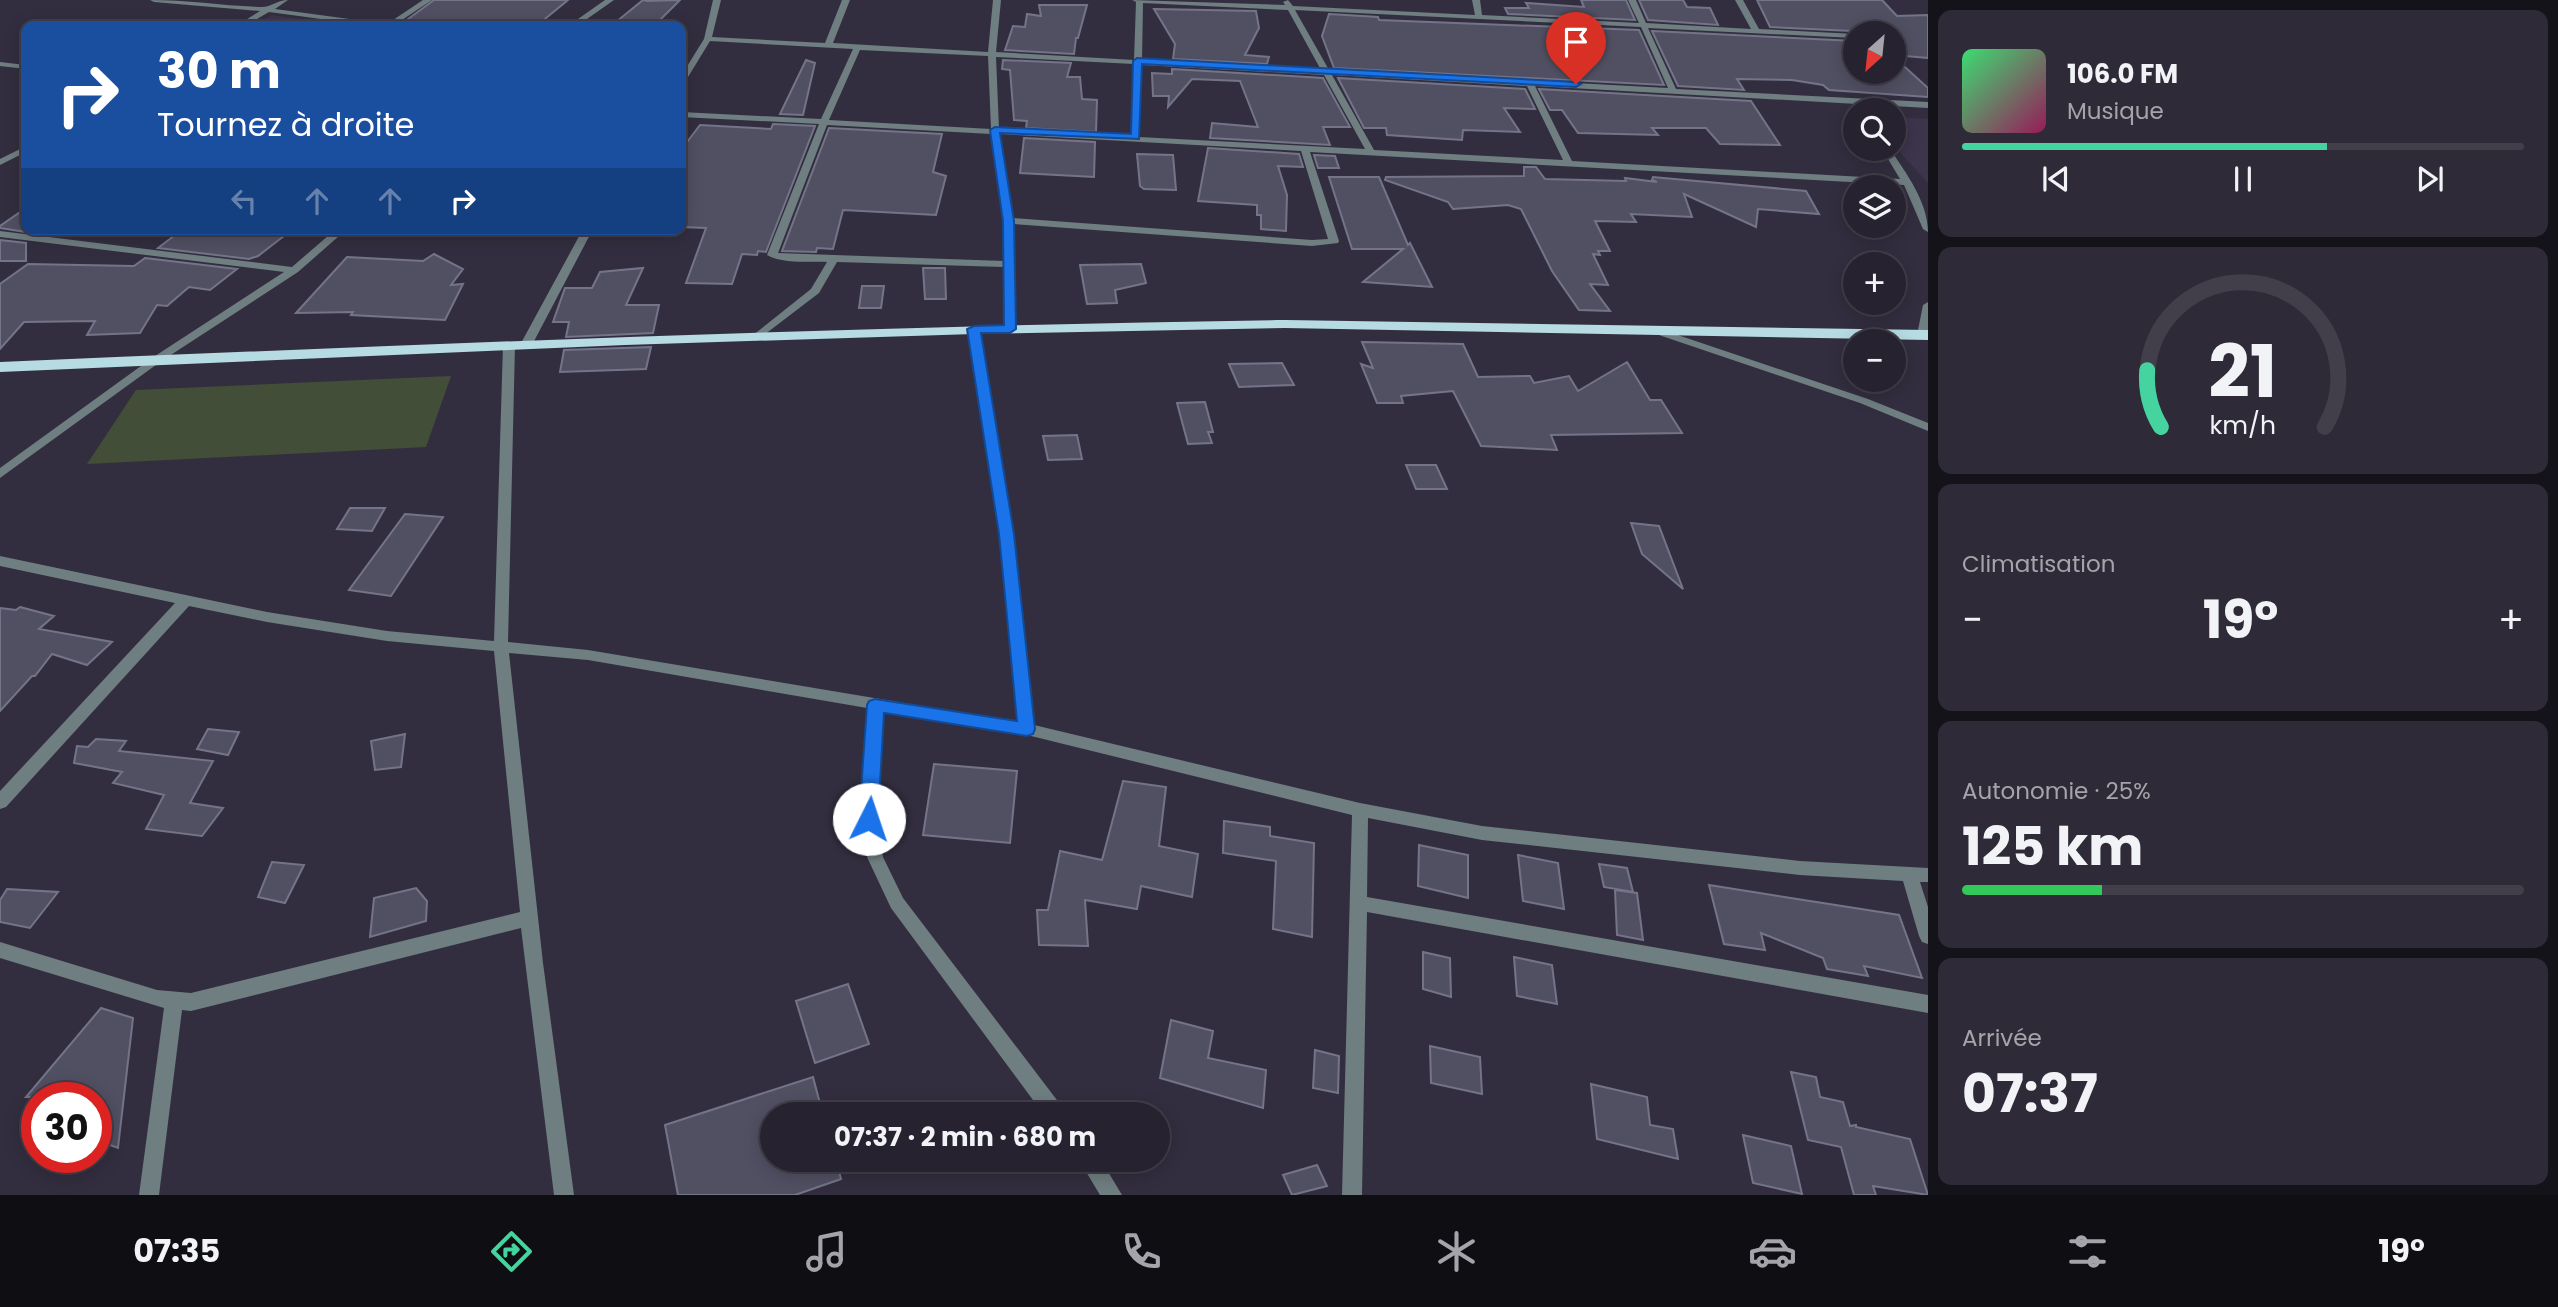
<!DOCTYPE html>
<html lang="fr">
<head>
<meta charset="utf-8">
<style>
	body { margin:0; font-family:Poppins,sans-serif; background:#2e2a37; color:#f1f3f6; height:100vh; display:flex; flex-direction:column; font-size:26px; white-space:nowrap }
	* { box-sizing:border-box; margin:0 }
	p { font-size:23px; color:#a4a4aa }
	.icon { flex:none; width:38px; height:38px; fill:none; stroke:currentColor; stroke-width:2; stroke-linecap:round; stroke-linejoin:round }
	.map { position:relative; flex:1; overflow:hidden }
	.details { display:flex; flex-direction:column; gap:10px; padding:10px; background:#15131a; width:630px }
	.details>* { flex:none }
	.top-card { position:absolute; left:21px; top:21px; width:665px; height:214px; border-radius:14px; box-shadow:0 4px 18px #0003,0 0 0 2px #423f4b; background:#1a4fa0; color:#fff; overflow:hidden }
	.needle { width:46px; rotate:207deg }
	.buttons { position:absolute; left:1843px; top:21px; display:grid; gap:14px }
	.buttons a { display:grid; place-items:center; width:63px; height:63px; border-radius:50%; background:#26222f; box-shadow:0 4px 18px #0003,0 0 0 2px #423f4b; font-size:35px }
	.speed { position:absolute; left:21px; top:1082px; display:flex; gap:14px; font-size:35px; font-weight:700; text-align:center }
	.speed>* { display:grid; place-content:center; width:91px; height:91px; border-radius:50%; background:#26222f; box-shadow:0 4px 18px #0003,0 0 0 2px #423f4b; line-height:1 }
	.speed .limit { border:10px solid #d22; background:#fff; color:#111 }
	.pin { position:absolute; display:grid; place-items:center; width:60px; height:60px; color:#fff; margin:-72px -30px; border-radius:50% 50% 50% 0; rotate:-45deg; box-shadow:0 0 7px #0007 }
	.pin .icon { rotate:45deg }
	.me { position:absolute; width:77px; margin:-38px; rotate:4deg; stroke-linejoin:round; filter:drop-shadow(0 0 5px #0008) }
	.turn { display:flex; align-items:center; gap:24px; height:147px; padding:0 21px; font-size:32px }
	.turn .icon { width:91px; height:91px; stroke-width:2.5 }
	.turn b { display:block; font-size:49px; line-height:60px }
	.lanes { display:flex; align-items:center; height:66px; padding:0 21px; background:#0003; justify-content:center; gap:35px; direction:ltr }
	.lanes .off { opacity:.35 }
	.big { font-size:52px; font-weight:700; line-height:1.1 }
	.details .widget { flex:1; display:flex; flex-direction:column; justify-content:center; gap:10px; min-width:0; padding:0 24px; border-radius:14px; background:#2e2a37 }
	.details .dial { align-items:center; gap:0 }
	.dial svg { height:182px; overflow:visible; fill:none; stroke:#423f4b; stroke-width:7; stroke-linecap:round; text-anchor:middle }
	.dial text { fill:#f1f3f6; stroke:none }
	.song { display:flex; align-items:center; gap:21px }
	.cover { width:84px; height:84px; border-radius:10px; background:linear-gradient(135deg,hsl(140 70% 55%),hsl(330 70% 35%)) }
	.played { height:7px; border-radius:4px; background:linear-gradient(90deg,#45d49f 65%,#423f4b 65%) }
	.keys { display:flex; justify-content:space-around; direction:ltr }
	.heat { display:flex; justify-content:space-between; align-items:center; font-size:38px; direction:ltr }
	.charge { height:10px; border-radius:5px; background:linear-gradient(90deg,#34c759 25%,#423f4b 0) }
	.trip { position:absolute; left:760px; top:1102px; width:410px; height:70px; border-radius:35px; background:#26222f; box-shadow:0 4px 18px #0003,0 0 0 2px #423f4b; font-weight:700; line-height:70px; text-align:center }
	.menu { display:flex; height:112px; justify-content:space-around; align-items:center; background:#0f0e13; color:#a4a4aa }
	.menu .icon { width:49px; height:49px }
	.menu .on { color:#45d49f }
	.menu b { font-size:32px; color:#f1f3f6 }
	main { display:flex; flex:1; min-height:0 }
	.map>svg:first-child { display:block }
	.built { fill:#3c354c }
	.green { fill:#434e38 }
	.building { fill:#515063; stroke:#747488; stroke-width:2 }
	.lines { fill:none; stroke-linecap:round; stroke-linejoin:round }
	.minor { fill:#6f7e81; fill-rule:evenodd }
	.trunk { fill:#b6dbe2; fill-rule:evenodd }
	.route { fill:#1a73e8; stroke:#114b97; stroke-width:2 }
</style>
</head>
<body>
<main>
<div class="map">
<svg width="1928" height="1195" viewBox="0 0 1928 1195">
	<rect width="100%" height="100%" fill="#332e3f"/>
	<path class="built" d="M272,15L358,26H253Z
		M1894,117L1928,119V183L1894,146Z"/>
	<path class="green" d="M451,376L426,447L87,464L136,390Z"/>
	<path class="building" d="M434,0H568L540,23L523,22L515,26H432L404,22Z
		M643,0L647,1L680,0L654,26L616,22Z
		M1581,0H1626L1635,20L1508,14L1505,8H1529L1526,3L1584,7Z
		M1639,0H1683L1687,7L1710,8L1718,25L1648,20Z
		M1757,0H1882L1897,16L1928,15V58L1894,55V33L1770,27Z
		M1039,5H1087L1078,38H1076L1074,54L1005,50L1013,26L1025,27L1027,14L1041,16Z
		M1154,9L1256,11L1259,28L1245,55L1269,57L1267,64L1173,59L1175,44Z
		M1329,14L1378,17L1379,20L1639,30L1664,85L1334,68L1322,36Z
		M1652,31L1855,41V72H1894V57L1928,88V97L1829,90L1823,85L1792,80L1737,79L1744,90L1678,86Z
		M806,60L815,63L803,115L780,114Z
		M1003,60L1071,63L1067,77H1080L1082,99L1097,100L1096,132L1026,128L1027,121L1014,120L1010,70L1002,69Z
		M1172,69L1323,78L1350,127H1323L1330,145L1210,138L1212,123L1258,127L1240,81L1192,79L1168,107L1169,96H1153L1152,73L1172,74Z
		M1338,78L1525,89L1535,109L1504,108L1520,132L1463,130L1462,140L1387,135L1386,128H1364Z
		M1539,89L1751,101L1780,145L1720,144L1706,128H1652L1658,135L1578,133L1562,110H1550Z
		M773,124L815,126L766,252L758,251L757,255L742,254L732,284L686,283L706,228L681,227V150L700,125L771,129Z
		M829,128L942,134L933,172L946,176L936,215L843,210L833,249L817,248L816,252L782,251Z
		M1024,138L1095,142L1094,177L1020,173Z
		M1208,148L1299,154L1303,167L1278,166L1287,195L1286,231L1261,229V215H1257V205L1198,201Z
		M1137,154L1173,155L1176,190L1144,189L1140,186Z
		M1314,155L1335,156L1339,168H1318Z
		M1524,167H1536L1545,179L1626,181L1625,178L1657,182L1652,180L1653,177L1806,191L1819,214L1758,209L1756,227L1684,194L1692,217L1631,214L1636,222L1595,221L1610,251H1598L1600,255L1593,254L1608,285L1590,284L1610,311L1579,310L1552,271L1521,209L1508,205L1453,209L1448,202L1385,180L1386,177L1524,176Z
		M1329,177H1379L1408,245L1410,243L1432,287L1363,282L1403,249H1352Z
		M26,208V232L0,228V226Z
		M183,229H293L258,256L249,259L158,248Z
		M0,240L26,243V261H0Z
		M434,254L463,269L451,285L463,284L445,320L351,315L353,312L296,313L347,257L423,261Z
		M145,258L237,269L210,290L189,287L167,306L157,305L140,333L87,335L95,321L24,322L0,349V284L28,264L134,266Z
		M1141,264L1146,283L1115,290L1117,303L1087,304L1080,265Z
		M643,268L626,305H659L653,333L566,337L569,322H553L565,288H592L600,272Z
		M923,268H945L946,299H925Z
		M862,286H884L881,308H859Z
		M1362,342L1463,344L1478,377L1530,376L1534,383L1569,376L1578,391L1627,362L1650,400H1661L1682,433L1551,435L1557,450L1481,446L1453,391L1401,396L1403,403H1377L1361,364L1373,368Z
		M651,347L646,369L560,372L564,350Z
		M1282,363L1294,385L1239,387L1229,364Z
		M1205,402L1213,432H1208L1212,443L1188,444L1177,403Z
		M1077,435L1082,459L1048,460L1043,436Z
		M1406,465H1436L1447,489H1416Z
		M350,508H385L372,531L337,529Z
		M405,514L443,517L391,596L349,590Z
		M1631,523L1659,526L1683,589L1642,554Z
		M20,607L54,616L39,629L112,642L87,665L52,654L35,676H32L0,711V608L16,610Z
		M208,729L239,732L228,755L197,749Z
		M405,734L401,767L375,770L371,741Z
		M96,739L126,741L119,751L213,761L190,803L223,808L202,836L146,829L164,795L113,783L122,772L74,763L77,746L88,747Z
		M934,764L1017,771L1010,843L923,835Z
		M1123,781L1166,787L1159,846L1198,854L1192,897L1141,886L1137,909L1085,900L1088,946L1039,945L1037,910H1048L1060,851L1102,860Z
		M1224,821L1270,827V836L1314,843L1312,937L1273,929L1276,861L1223,853Z
		M1419,845L1468,855V898L1418,886Z
		M1518,855L1558,863L1564,909L1523,901Z
		M272,862L304,865L285,903L258,897Z
		M1599,864L1627,868L1633,892L1604,887Z
		M1709,885L1899,915L1922,978L1864,966L1868,976L1827,969L1823,958L1761,933L1765,950L1724,944Z
		M416,888L427,901L426,921L370,937L374,898Z
		M7,889L58,892L30,928L0,922V900Z
		M1615,890L1637,893L1643,940L1617,935Z
		M1423,952L1450,958L1451,997L1423,989Z
		M1514,957L1552,965L1557,1004L1517,996Z
		M848,984L869,1044L815,1063L796,1001Z
		M101,1008L133,1018L118,1148L96,1140V1097H26Z
		M1171,1020L1213,1031L1208,1058L1266,1070L1263,1108L1160,1078Z
		M1430,1046L1480,1057L1482,1094L1431,1083Z
		M1315,1050L1339,1056L1338,1093L1313,1088Z
		M1791,1072L1816,1077L1820,1097L1843,1102L1850,1126L1856,1125V1127L1910,1139L1928,1195L1873,1186L1876,1195H1854L1841,1147L1808,1140Z
		M813,1077L823,1115H772V1160H836L841,1179L795,1195H678L665,1125Z
		M1591,1084L1647,1097L1650,1125L1673,1129L1678,1159L1597,1139Z
		M1743,1135L1791,1146L1802,1194L1753,1183Z
		M1317,1165L1327,1186L1292,1195L1283,1175Z"/>
	<g class="lines">
		<path class="minor" d="M150,0C188,0 225,6 262,7C271,7 278,0 288,0L275,9L387,24L423,0H432L393,26H373L269,12L245,26H236L260,11L154,2Z
			M605,0H614L577,26H568Z
			M713,0H721L712,37L825,43L842,0H850L833,43L988,52L993,0H1001L996,52L1134,60L1136,2L1132,0L1285,5L1283,2L1288,0L1293,6L1475,15L1472,0H1480L1482,15L1639,23L1628,0H1636L1646,23L1751,29L1735,0H1743L1759,29L1855,34V38L1648,28L1676,89L1928,102V108L1535,86L1572,161L1900,179L1882,149H1890C1906,173 1928,202 1928,232L1923,229L1904,185L1310,152L1339,241L1338,243L1312,246L1013,224L1014,331L1010,332L1005,329L1004,267L837,262L819,293L756,341L750,338L752,336L811,289L827,262C809,261 782,264 767,255L819,124L681,117V112L821,119L853,49L710,41L685,82L681,84V76L704,39ZM1143,3L1288,10L1321,70L1142,60ZM1295,10L1641,27L1668,88L1329,70ZM860,50L988,56L991,129L829,120ZM996,57L1134,64L1131,136L999,129ZM1142,65L1324,75L1365,149L1139,137ZM1332,75L1527,86L1563,160L1374,150ZM827,125L991,134L1003,221L1004,261L778,253ZM1000,134L1301,151L1328,239L1312,240L1012,218Z
			M0,62L26,65V69L0,66Z
			M26,146V152L0,165V159Z
			M336,229H347L298,272L160,362L0,478V468L152,358L284,272L0,237V231L292,267Z
			M583,229H593L532,345L530,347H522L520,345Z
			M1928,302V332L1926,337L1922,338L1917,335L1923,305Z
			M974,326L979,329L1013,534L1034,725L1360,803L1482,826L1800,861L1928,868V882H1920L1928,907V944L1922,942L1919,936L1903,881L1800,875L1482,840L1368,818L1367,897L1928,995V1013L1367,912L1362,1195H1342L1352,815L1027,735L882,710L877,819L883,857L903,898L1063,1108L1066,1115H1044L891,908L867,857L861,819L867,708L588,660L509,653L543,963L574,1195H554L521,928L191,1011L182,1010L159,1195H139L164,1008L0,958V942L157,990L191,993L520,912L494,651L387,641L267,622L189,606L6,807L0,809V791L175,603L0,566V556L267,612L387,631L494,641L503,345L509,342L515,345L508,642L588,650L1018,722L999,534L969,329Z
			M1654,327L1868,399L1928,423V431L1860,403L1650,332V328Z
			M1079,1160H1101L1122,1195H1100Z"/>
		<path class="trunk" d="M1285,320L1928,330V340L1285,328L974,334L625,345L0,372V362C428,344 856,326 1285,320Z"/>
	</g>
	<path class="route" d="M1137,58L1576,82L1581,84L1576,87L1142,64L1139,139L1000,133L1014,221L1016,329L1010,333H981L1014,534L1035,729L1033,734L1027,736L884,713L878,819L875,824L869,827L862,824L859,819L867,705L869,701L875,699L1017,721L999,534L967,329L974,326L1004,325L1003,221L990,130L995,127L1131,134L1133,61Z"/>
</svg>
<div class="buttons">
<a><svg class="needle" viewBox="-14 -14 28 28"><path d="M0-13l5 13h-10z" fill="#e53935"/><path d="M0 13l5-13h-10z" fill="#a4a4aa"/></svg></a>
<a><svg class="icon" aria-label="search" viewBox="0 0 24 24"><circle cx="10" cy="10" r="6"/><path d="M15 15l6 6"/></svg></a>
<a><svg class="icon" aria-label="layers" viewBox="0 0 24 24"><path d="M12 4l9 5-9 5-9-5zM3 14l9 5 9-5"/></svg></a>
<a>+</a>
<a>−</a>
</div>
<div class="speed"><div class="limit">30</div></div>
<div class="pin" style="left:1576px;top:84px;background:#d93025"><svg class="icon" aria-label="arrive" viewBox="0 0 24 24"><path d="M6 21V4h12l-3 4 3 4H6"/></svg></div>
<svg class="me" style="left:869px;top:819px" viewBox="-20 -20 40 40"><circle r="19" fill="#fff"/><path d="M0-13L10 11 0 6-10 11z" fill="#1a73e8"/></svg>
<div class="trip">07:37 · 2 min · 680 m</div>
<div class="top-card">
<div class="turn"><svg class="icon" aria-label="right" viewBox="0 0 24 24"><path d="M7 20v-9h11M14 6l5 5-5 5"/></svg><div><b>30 m</b>Tournez à droite</div></div>
<div class="lanes"><svg class="icon off" aria-label="left" viewBox="0 0 24 24"><path d="M17 20v-9H6M10 6l-5 5 5 5"/></svg><svg class="icon off" aria-label="ahead" viewBox="0 0 24 24"><path d="M12 20V5M6 11l6-6 6 6"/></svg><svg class="icon off" aria-label="ahead" viewBox="0 0 24 24"><path d="M12 20V5M6 11l6-6 6 6"/></svg><svg class="icon" aria-label="right" viewBox="0 0 24 24"><path d="M7 20v-9h11M14 6l5 5-5 5"/></svg></div>
</div>
</div>
<section class="details">
<div class="widget">
<div class="song"><i class="cover"></i><div><b>106.0 FM</b><p>Musique</p></div></div>
<div class="played"></div>
<div class="keys"><svg class="icon" aria-label="previous" viewBox="0 0 24 24"><path d="M18 5L8 12l10 7zM5 5v14"/></svg><svg class="icon" aria-label="pause" viewBox="0 0 24 24"><path d="M8 5v14M16 5v14"/></svg><svg class="icon" aria-label="next" viewBox="0 0 24 24"><path d="M6 5l10 7-10 7zM19 5v14"/></svg></div>
</div>
<div class="widget dial"><svg viewBox="0 0 100 80">
<path d="M14 69A42 42 0 1 1 86 69"/>
<path d="M14 69A42 42 0 0 1 8 44" stroke="#45d49f"/>
<text x="50" y="56" font-size="32" font-weight="700">21</text>
<text x="50" y="72" font-size="11">km/h</text>
</svg></div>
<div class="widget"><p>Climatisation</p>
<div class="heat"><a>−</a><b class="big">19°</b><a>+</a></div>
</div>
<div class="widget"><p>Autonomie · 25%</p><b class="big">125 km</b><div class="charge"></div></div>
<div class="widget"><p>Arrivée</p><b class="big">07:37</b></div>
</section>
</main>
<nav class="menu">
<b>07:35</b>
<svg class="icon on" aria-label="directions" viewBox="0 0 24 24"><path d="M12 3l9 9-9 9-9-9zM9 14v-3h6M13 9l2 2-2 2"/></svg>
<svg class="icon" aria-label="music" viewBox="0 0 24 24"><path d="M9 18V5l10-2v13"/><circle cx="6" cy="18" r="3"/><circle cx="16" cy="16" r="3"/></svg>
<svg class="icon" aria-label="phone" viewBox="0 0 24 24"><path d="M5 4h4l2 5-3 2q2 4 5 5l2-3 5 2v4C11 20 4 13 5 4z"/></svg>
<svg class="icon" aria-label="climate" viewBox="0 0 24 24"><path d="M12 3v18M4 7l16 10M4 17L20 7"/></svg>
<svg class="icon" aria-label="car" viewBox="0 0 24 24"><path d="M5 17H2v-5l4-1 3-4h7l3 4 3 1v5h-3M9 17h6M6 11h13"/><circle cx="7" cy="17" r="2"/><circle cx="17" cy="17" r="2"/></svg>
<svg class="icon" aria-label="filters" viewBox="0 0 24 24"><path d="M4 7h16M4 17h16"/><circle cx="9" cy="7" r="2"/><circle cx="15" cy="17" r="2"/></svg>
<b>19°</b>
</nav>
</body>
</html>
